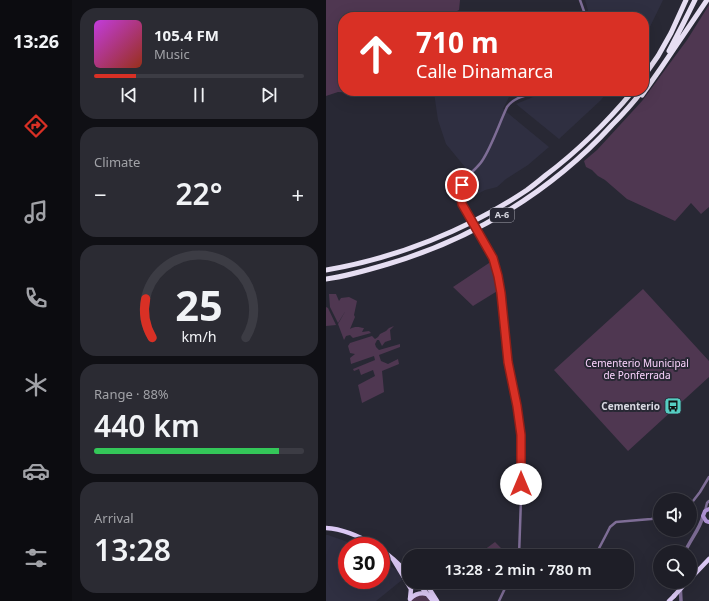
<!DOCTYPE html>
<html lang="en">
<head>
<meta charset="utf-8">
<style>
	body { margin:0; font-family:"Noto Sans",sans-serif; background:#2b2b33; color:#f1f3f6; height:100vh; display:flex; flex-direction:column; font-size:15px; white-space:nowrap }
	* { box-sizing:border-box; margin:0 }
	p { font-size:13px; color:#a1a2a7 }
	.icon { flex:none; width:22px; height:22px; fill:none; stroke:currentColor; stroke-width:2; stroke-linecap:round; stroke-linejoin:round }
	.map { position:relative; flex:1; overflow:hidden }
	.side { display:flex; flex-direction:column; gap:8px; padding:8px; background:#101015; width:254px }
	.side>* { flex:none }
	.hud { position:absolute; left:12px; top:12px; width:311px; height:84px; border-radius:16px; box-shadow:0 4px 16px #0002,0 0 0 1px #3c3c44; background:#d93025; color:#fff; overflow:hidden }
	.controls { position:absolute; left:327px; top:493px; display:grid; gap:8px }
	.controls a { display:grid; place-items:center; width:44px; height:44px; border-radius:50%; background:#1e1e27; box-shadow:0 4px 16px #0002,0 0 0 1px #3c3c44; font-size:20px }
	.speed { position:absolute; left:12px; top:537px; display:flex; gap:8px; font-size:20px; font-weight:700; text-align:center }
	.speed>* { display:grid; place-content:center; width:52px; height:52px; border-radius:50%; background:#1e1e27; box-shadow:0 4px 16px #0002,0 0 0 1px #3c3c44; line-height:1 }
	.speed .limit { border:6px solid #d22; background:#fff; color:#111 }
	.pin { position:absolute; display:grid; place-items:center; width:34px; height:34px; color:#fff; margin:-17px; border:2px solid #fff; border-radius:50%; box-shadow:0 1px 4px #0007 }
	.me { position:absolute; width:44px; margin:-22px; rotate:0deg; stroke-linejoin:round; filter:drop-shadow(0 0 3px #0008) }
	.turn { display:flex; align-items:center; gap:14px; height:84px; padding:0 12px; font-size:18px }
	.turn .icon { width:52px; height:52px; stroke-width:2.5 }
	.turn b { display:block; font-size:28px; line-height:34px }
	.big { font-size:30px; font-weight:600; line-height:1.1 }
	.side .card { flex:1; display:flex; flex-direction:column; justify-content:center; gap:6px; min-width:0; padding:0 14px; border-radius:16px; background:#2b2b33 }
	.side .dial { align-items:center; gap:0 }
	.dial svg { height:104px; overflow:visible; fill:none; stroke:#3c3c44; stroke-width:7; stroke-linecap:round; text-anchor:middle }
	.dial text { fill:#f1f3f6; stroke:none }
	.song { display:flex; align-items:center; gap:12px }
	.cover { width:48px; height:48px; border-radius:6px; background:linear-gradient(135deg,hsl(290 70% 55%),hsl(10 70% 35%)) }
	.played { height:4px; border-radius:2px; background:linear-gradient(90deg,#d93025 20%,#3c3c44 20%) }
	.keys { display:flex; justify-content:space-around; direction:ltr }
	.heat { display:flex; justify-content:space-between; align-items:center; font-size:22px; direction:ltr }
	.charge { height:6px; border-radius:3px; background:linear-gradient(90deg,#34c759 88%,#3c3c44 0) }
	.trip { position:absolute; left:76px; top:549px; width:232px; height:40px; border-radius:16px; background:#1e1e27; box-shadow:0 4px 16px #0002,0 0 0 1px #3c3c44; font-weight:600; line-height:40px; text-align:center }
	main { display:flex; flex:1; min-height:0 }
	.menu { display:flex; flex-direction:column; width:72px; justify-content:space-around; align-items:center; background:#0c0c10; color:#a1a2a7 }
	.menu .icon { width:28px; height:28px }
	.menu .active { color:#d93025 }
	.menu b { font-size:18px; color:#f1f3f6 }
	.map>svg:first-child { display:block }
	.built { fill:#2f2f41 }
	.green { fill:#4f3751 }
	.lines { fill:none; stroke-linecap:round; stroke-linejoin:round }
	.minor { stroke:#7e6d96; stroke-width:2.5 }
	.tertiary { stroke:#7e6d96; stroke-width:3.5 }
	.secondary { stroke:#af92d4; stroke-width:4 }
	.trunk { stroke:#dcc9f5; stroke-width:4.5 }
	.motorway { stroke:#e6def2; stroke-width:5 }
	.minor-bridge { stroke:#7e6d96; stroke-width:2.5 }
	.trunk-bridge { stroke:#dcc9f5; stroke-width:4.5 }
	.route-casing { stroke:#8d1f18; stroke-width:10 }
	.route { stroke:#d93025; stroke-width:7 }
	.labels { text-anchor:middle; stroke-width:4; stroke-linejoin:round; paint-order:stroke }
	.shield { fill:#282834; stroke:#a4a4ae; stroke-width:1 }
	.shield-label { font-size:9px; font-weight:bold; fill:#d9d9e2 }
	.park-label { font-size:10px; fill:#fbd4fe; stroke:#282834 }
	.poi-label { font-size:10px; font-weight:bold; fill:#d9d9e2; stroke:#282834; text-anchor:end }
</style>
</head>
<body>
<main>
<nav class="menu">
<b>13:26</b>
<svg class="icon active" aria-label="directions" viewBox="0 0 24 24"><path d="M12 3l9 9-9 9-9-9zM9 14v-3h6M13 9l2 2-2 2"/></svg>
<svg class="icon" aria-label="music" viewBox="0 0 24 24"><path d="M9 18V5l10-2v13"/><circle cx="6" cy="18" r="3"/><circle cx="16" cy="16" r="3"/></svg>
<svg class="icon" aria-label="phone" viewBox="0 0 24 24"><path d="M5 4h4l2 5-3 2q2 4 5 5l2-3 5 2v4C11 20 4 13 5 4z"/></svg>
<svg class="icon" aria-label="climate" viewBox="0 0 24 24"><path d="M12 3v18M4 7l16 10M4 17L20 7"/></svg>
<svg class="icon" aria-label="car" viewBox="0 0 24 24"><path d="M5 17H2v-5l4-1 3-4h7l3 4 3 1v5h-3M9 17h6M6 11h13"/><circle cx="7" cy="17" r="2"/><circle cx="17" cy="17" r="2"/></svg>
<svg class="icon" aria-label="filters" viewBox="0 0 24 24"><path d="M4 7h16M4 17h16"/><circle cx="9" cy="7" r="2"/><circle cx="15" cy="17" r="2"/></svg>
</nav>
<section class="side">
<div class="card">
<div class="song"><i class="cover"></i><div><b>105.4 FM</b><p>Music</p></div></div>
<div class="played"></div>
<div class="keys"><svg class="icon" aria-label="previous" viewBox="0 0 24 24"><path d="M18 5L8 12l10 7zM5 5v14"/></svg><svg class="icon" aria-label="pause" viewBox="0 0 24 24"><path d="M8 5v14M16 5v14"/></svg><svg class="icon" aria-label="next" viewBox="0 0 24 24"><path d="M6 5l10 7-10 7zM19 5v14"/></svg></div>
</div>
<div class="card"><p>Climate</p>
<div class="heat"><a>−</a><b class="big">22°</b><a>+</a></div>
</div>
<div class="card dial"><svg viewBox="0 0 100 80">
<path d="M14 69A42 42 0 1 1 86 69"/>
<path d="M14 69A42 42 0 0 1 9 39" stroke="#d93025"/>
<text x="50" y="56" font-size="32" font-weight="700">25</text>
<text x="50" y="72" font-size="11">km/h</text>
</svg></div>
<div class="card"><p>Range · 88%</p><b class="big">440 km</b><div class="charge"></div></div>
<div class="card"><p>Arrival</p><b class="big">13:28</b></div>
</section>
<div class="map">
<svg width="383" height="601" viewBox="0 0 383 601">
	<rect width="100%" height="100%" fill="#282834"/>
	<path class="built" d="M259,0H337L318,39V17H264Z
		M109,91H186L177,109L223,147L202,165L180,179L171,187L159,190L139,201L143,172L120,144L112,120L108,93Z
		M222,91H282L275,100L233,139L190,104Z
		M0,535H2L19,541L30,546H21V580H55V560L72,571L76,580L50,601H0Z"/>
	<path class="green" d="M0,0H134L133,10L119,17H17V91H42L32,93L12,92L0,96Z
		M383,5V207L375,214L365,203L349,221L301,199L279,180L272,176L266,170L260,167L258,161L271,150L316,101L361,40Z
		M166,261L173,290L147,306L127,287Z
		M317,289L383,361V377L302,451L228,370Z
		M3,294H10L13,301L15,298L23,297L31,301L28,315L29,317L24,329C29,326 32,327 38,328L36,332L43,331L45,333L27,338L24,335L20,336L18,340L12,324L20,310L12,323L4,307Z
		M0,307L2,308L10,325L0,326Z
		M68,326L64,330L65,340L59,342L56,346L53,340H51L49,344L50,347L53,350L74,344V347L53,355L55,361L62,364L72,359L73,364L56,371L57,381L58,392L36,403L32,385L49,376L47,370L35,375L33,369L28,371L27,369L49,360L48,356L25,364L24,358L29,354L24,353L22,346L24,343L46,336L49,339L52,337L54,334L60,331L63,328Z
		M169,542L176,549L182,553L179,556H170L173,553L168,548L157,556H150Z
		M97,594L105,601H84L87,597Z"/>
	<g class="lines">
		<path class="minor" d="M254,0L260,17
			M140,210C135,203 134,194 136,186C140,175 150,170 156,161C166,146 173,124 181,107C188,97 202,95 214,91
			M159,242L167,258L172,276L175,293L182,362L191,406L195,435V499L193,556
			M364,505L374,492L383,477
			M379,511L381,503L383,501
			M269,556L281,533L284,527L290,522L325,519L334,518
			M173,601L182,582"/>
		<path class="tertiary" d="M359,552C364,540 374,529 377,516
			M354,582L355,601"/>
		<path class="secondary" d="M383,509L379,511L377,516L380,521L383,522"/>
		<path class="trunk" d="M0,528C18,529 35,537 50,546
			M55,549L67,559L83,574
			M67,559L85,589L84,599
			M364,579L383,559
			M91,582L107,601
			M99,582L111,601
			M84,599C89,594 94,592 101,594
			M343,601L348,596"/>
		<path class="motorway" d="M343,51L358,22L369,0
			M318,76L332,56L345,33L360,0
			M316,95L335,68L381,0
			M0,270C71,258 141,230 201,190C208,185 214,180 220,175C252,151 281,122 307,91
			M0,279C21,276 42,270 62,264C147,239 226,191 286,125C297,114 307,103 316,91"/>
		<path class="minor-bridge" d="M140,210L159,242"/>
		<path class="trunk-bridge" d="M348,596L358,585"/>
	</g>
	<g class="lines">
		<g class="route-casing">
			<path id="route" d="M136,185L135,198L136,204L167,258L172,276L175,293L182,362L191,406L195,435V484"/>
		</g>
		<use href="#route" class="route"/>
	</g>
	<defs>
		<g id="bus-square" transform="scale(0.9)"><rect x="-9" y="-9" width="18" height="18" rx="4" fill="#56cec3" stroke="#282834"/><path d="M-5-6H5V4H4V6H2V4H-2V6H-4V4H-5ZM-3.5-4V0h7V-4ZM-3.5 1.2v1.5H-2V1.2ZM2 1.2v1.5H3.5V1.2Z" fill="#111"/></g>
	</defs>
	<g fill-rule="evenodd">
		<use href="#bus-square" x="347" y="406"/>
	</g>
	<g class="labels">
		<rect class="shield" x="164" y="208" width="24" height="14" rx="3"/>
		<g class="shield-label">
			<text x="176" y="218">A-6</text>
		</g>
		<g class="park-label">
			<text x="311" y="367">Cementerio Municipal<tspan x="311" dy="12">de Ponferrada</tspan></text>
		</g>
		<g class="poi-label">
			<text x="334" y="410">Cementerio</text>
		</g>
	</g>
</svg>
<div class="controls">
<a><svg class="icon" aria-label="sound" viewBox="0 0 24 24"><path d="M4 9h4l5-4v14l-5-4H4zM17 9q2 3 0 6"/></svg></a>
<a><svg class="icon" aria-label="search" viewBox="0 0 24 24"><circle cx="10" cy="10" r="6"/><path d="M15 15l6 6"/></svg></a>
</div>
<div class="speed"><div class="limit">30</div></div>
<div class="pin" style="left:136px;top:185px;background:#d93025"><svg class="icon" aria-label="arrive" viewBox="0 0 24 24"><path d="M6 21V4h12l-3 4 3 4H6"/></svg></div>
<svg class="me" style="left:195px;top:484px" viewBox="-20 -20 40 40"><circle r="19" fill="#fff"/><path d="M0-13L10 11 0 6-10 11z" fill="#d93025"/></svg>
<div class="trip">13:28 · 2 min · 780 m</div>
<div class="hud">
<div class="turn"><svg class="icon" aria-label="ahead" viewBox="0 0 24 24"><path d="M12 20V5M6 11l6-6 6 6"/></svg><div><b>710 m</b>Calle Dinamarca</div></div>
</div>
</div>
</main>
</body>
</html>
